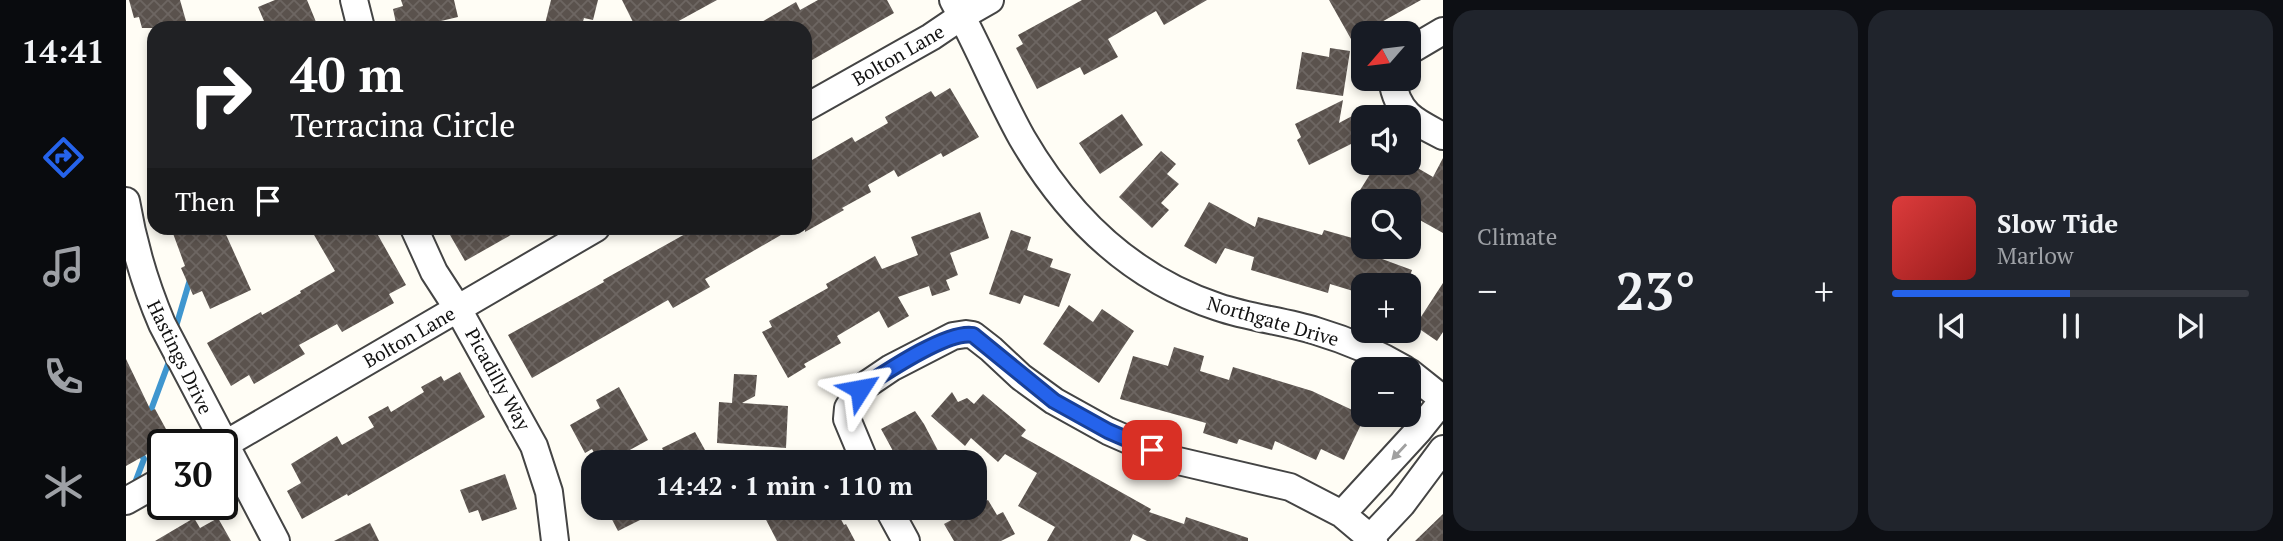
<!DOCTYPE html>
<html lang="en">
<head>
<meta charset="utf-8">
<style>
	body { margin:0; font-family:"PT Serif",serif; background:#20242c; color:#f1f3f6; height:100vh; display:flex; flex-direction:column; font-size:26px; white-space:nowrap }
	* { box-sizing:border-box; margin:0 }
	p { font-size:23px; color:#9ea1a6 }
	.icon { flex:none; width:38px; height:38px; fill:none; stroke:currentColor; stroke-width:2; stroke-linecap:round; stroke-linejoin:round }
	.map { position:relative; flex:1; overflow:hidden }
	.sheet { display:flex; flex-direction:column; gap:10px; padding:10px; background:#0d0f14; width:840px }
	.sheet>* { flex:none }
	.top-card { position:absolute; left:21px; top:21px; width:665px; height:214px; border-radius:21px; box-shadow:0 4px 10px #0003; background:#202124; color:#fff; overflow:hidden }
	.needle { width:46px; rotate:242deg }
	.buttons { position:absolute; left:1225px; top:21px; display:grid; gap:14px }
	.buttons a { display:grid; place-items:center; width:70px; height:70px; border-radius:14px; background:#171b24; box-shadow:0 4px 10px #0003; font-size:35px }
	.speed { position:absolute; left:21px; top:429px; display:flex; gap:14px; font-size:35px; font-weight:700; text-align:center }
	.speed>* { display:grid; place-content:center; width:91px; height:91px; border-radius:50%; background:#171b24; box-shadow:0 4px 10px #0003; line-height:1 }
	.speed .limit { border:4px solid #111; border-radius:10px; background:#fff; color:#111 }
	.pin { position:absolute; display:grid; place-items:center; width:60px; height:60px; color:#fff; margin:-30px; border-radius:14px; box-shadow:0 4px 10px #0006 }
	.me { position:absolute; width:77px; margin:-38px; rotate:56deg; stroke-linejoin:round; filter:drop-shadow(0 0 5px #0008) }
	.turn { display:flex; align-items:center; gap:24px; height:147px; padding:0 28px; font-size:32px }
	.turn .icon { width:91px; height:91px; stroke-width:2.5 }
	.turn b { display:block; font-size:49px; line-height:60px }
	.then { display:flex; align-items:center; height:66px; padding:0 28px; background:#0003; gap:14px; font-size:26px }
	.big { font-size:52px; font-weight:700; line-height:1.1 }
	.sheet .tile { flex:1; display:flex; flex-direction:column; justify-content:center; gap:10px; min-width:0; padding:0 24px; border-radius:21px; background:#20242c }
	.song { display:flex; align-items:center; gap:21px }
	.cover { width:84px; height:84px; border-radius:10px; background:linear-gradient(135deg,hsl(0 70% 55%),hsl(0 70% 35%)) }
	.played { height:7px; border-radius:4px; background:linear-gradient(90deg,#2563eb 50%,#363941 50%) }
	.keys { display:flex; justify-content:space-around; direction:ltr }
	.heat { display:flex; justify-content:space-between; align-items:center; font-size:38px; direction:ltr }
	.sheet .tiles { flex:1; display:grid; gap:10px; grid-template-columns:repeat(2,1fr) }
	.trip { position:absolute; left:455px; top:450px; width:406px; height:70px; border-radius:21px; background:#171b24; box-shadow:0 4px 10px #0003; font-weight:700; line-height:70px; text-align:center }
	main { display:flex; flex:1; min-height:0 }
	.menu { display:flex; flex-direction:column; width:126px; justify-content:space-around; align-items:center; background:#090b0e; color:#9ea1a6 }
	.menu .icon { width:49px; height:49px }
	.menu .selected { color:#2563eb }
	.menu b { font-size:32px; color:#f1f3f6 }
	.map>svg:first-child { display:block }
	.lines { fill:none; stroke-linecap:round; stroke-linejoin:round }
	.stream { stroke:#3f96cf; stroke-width:6 }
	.building { fill:url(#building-cross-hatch) }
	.minor-casing { stroke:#444; stroke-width:30 }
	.minor { stroke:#fff; stroke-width:26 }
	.oneway { fill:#a0a0a0 }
	.route-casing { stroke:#184099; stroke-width:18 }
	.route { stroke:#2563eb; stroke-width:12 }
	.labels { text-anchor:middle; stroke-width:7; stroke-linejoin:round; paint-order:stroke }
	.street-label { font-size:19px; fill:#111; stroke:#fff }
</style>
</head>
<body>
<main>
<nav class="menu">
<b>14:41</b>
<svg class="icon selected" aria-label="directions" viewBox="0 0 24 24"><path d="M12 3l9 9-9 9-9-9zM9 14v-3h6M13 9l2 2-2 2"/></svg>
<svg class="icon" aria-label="music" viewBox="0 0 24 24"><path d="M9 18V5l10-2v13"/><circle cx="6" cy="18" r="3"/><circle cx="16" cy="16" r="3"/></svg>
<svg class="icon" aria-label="phone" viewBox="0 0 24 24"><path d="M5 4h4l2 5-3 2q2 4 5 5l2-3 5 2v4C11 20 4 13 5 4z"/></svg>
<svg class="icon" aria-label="climate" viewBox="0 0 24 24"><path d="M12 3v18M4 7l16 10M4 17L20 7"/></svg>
</nav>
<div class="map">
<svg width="1317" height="541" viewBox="0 0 1317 541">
	<defs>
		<pattern id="building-cross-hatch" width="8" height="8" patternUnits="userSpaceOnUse" patternTransform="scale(1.75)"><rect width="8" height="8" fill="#5a524d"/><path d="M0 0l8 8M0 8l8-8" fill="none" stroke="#6d6662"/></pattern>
	</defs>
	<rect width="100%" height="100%" fill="#fffdf5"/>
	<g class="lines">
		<path class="stream" d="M49,330L65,276
			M22,418L44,359
			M7,488L18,459L12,449"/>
	</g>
	<path class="building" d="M3,0H54L62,28H16L13,17L8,18Z
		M149,0H181L190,22L174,28H141L132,7Z
		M275,0H328L332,17L285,28H271L267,9L277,6Z
		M425,0H472L467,20L458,18L455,28H418Z
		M496,0H591L549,23L551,28H510Z
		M692,0H761L768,13L679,64V28H625L670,2L674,10Z
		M956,0H1081L1038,25L1030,11L982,39L992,57L958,75L954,67L911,89L890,48L897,44L892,35Z
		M1203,0H1295L1225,39Z
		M1204,48L1224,51L1217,96L1170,89L1176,52L1203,57Z
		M824,88L853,137L817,157L815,153L772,177L768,170L742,185L745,192L716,208L718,210L679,232V164L726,137L729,142L762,123L759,117L805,91L809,97Z
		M1217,100L1213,123L1228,115L1237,133V138L1183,165L1171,140L1175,137L1169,124Z
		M996,114L1017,145L974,174L953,143Z
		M1035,151L1050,164L1041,174L1053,184L1035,203L1043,210L1026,228L993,197Z
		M1317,158V233L1283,214V201H1241L1231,195L1251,163H1283L1307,177Z
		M1083,202L1129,227L1132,217L1196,235L1198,230L1237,241V252L1286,270L1281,285H1237V294L1204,284L1202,293L1125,270L1128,257L1099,248L1090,264L1058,246Z
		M854,212L863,238L824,253L832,275L820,280L824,290L806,296L803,286L772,297L783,316L762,328L753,311L711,336L715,343L678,364L680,367L662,378L636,332L646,327L643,321L702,288L700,284L749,256L756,269L792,255L785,237Z
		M45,228H97L125,290L84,309L76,291L67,295L55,268L59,266Z
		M184,228H248L280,285L263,294L268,303L216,332L211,324L173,345L179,354L128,384L123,375L105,386L81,343L135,312L136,315L175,293L174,291L209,271Z
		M320,228H397L339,261Z
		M558,228H667L579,279L584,287L547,308L542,300L406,378L382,335L478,282L477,280L561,233Z
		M885,230L905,237L901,250L927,259L924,267L945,274L933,307L898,295L894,304L863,294Z
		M1317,283V332L1311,341L1289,326Z
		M943,305L967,322L976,309L1008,331L973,383L917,344Z
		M1048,347L1078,356L1074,371L1103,380L1107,367L1186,391L1239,416L1218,460L1195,449L1190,460L1149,441L1146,450L1113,439L1111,444L1077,433L1080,423L994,399L1007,356L1042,366Z
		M0,359L25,411L29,409L46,440L0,466Z
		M334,372L359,417L222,496L221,494L176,519L161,491L175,483L165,464L211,436L216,445L248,427L242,417L262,406L265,412L298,392L295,387L315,376L318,381Z
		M608,374L631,375L629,396L616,403L662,406L660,448L591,443L593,402L606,403Z
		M493,387L522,440L482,462H473L466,449L459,453L444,425L474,408L470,400Z
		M826,392L832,402L841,398L848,404L857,394L900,430L895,436L1025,509L1023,512L1058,524L1060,517L1122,538V541H1021L1007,534L1004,541H921L929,527L892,506L911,473L879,454L872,462L845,438L839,446L805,416Z
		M789,411L798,424L818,462H773L755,429Z
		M569,432L579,450L556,462H543L536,448Z
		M379,474L391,509L356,521L352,510L343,513L334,490Z
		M862,500L871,515L877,512L889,534L875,541H828L818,524Z
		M480,508H538L492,531Z
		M634,508H709L718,525L720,524L729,541H651Z
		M1317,514V541H1289Z
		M68,518L74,528L92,518L105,541H29Z
		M244,523L253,541H208Z"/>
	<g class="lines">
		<g class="minor-casing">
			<path id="minor" d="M228,0L235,28
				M827,0C852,45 871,93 896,138C942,217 1004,278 1092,307C1124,318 1158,321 1190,331C1220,340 1251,353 1278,369
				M1283,51L1317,31
				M1266,79C1271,113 1287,121 1317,136
				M679,108L805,37L836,16L864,0
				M0,201C7,243 19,284 36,324L150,541
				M288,228L308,272L332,309L408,446L423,492L429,541
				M1283,372L1317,399
				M96,446L470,228
				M739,462L721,419L722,408L734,389L765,368L827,336L840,334L847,335L865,349L895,377L928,401L982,431L1048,460L1164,487L1216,514L1248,541
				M0,501L37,480
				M762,508L780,541
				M1216,514L1293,430L1317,400
				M1245,537L1276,504L1317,449"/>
		</g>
		<use href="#minor" class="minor"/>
	</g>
	<defs><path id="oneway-solid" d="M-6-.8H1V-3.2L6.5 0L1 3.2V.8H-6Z" transform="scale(1.75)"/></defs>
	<use class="oneway" href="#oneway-solid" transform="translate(1273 452) rotate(133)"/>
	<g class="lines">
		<g class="route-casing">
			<path id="route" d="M734,389C757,374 821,330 847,335L928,401L982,431L1026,450"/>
		</g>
		<use href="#route" class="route"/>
	</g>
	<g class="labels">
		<g class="street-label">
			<text transform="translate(772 55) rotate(-30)" y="7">Bolton Lane</text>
			<text transform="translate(1147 321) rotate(16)" y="7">Northgate Drive</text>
			<text transform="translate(283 337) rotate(-30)" y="7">Bolton Lane</text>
			<text transform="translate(54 357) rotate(64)" y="7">Hastings Drive</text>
			<text transform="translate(372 379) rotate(61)" y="7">Picadilly Way</text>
		</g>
	</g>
</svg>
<div class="buttons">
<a><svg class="needle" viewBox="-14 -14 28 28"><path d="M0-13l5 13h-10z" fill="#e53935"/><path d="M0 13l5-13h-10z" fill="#9ea1a6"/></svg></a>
<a><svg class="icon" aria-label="sound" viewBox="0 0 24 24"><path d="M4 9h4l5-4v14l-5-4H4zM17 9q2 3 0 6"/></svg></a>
<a><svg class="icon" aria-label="search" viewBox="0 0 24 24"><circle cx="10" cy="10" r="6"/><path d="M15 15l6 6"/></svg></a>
<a>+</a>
<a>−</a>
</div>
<div class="speed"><div class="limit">30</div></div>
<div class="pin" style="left:1026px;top:450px;background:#d93025"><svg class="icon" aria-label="arrive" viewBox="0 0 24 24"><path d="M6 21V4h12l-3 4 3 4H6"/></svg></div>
<svg class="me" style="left:734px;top:389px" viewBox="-20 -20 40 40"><path d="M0-17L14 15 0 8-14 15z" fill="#2563eb" stroke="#fff" stroke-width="4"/></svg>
<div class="trip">14:42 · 1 min · 110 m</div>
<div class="top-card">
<div class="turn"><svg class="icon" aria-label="right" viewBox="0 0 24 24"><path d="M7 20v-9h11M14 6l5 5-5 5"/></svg><div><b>40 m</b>Terracina Circle</div></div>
<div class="then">Then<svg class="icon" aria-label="arrive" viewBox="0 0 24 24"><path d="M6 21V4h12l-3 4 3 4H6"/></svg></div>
</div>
</div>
<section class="sheet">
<div class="tiles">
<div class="tile"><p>Climate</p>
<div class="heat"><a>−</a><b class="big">23°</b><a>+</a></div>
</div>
<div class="tile">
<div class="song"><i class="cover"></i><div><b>Slow Tide</b><p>Marlow</p></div></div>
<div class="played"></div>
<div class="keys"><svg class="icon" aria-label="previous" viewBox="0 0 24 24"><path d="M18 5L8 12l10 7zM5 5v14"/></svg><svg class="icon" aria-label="pause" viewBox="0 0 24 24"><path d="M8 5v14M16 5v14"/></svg><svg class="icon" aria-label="next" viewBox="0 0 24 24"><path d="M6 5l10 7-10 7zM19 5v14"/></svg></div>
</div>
</div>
</section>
</main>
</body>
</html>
